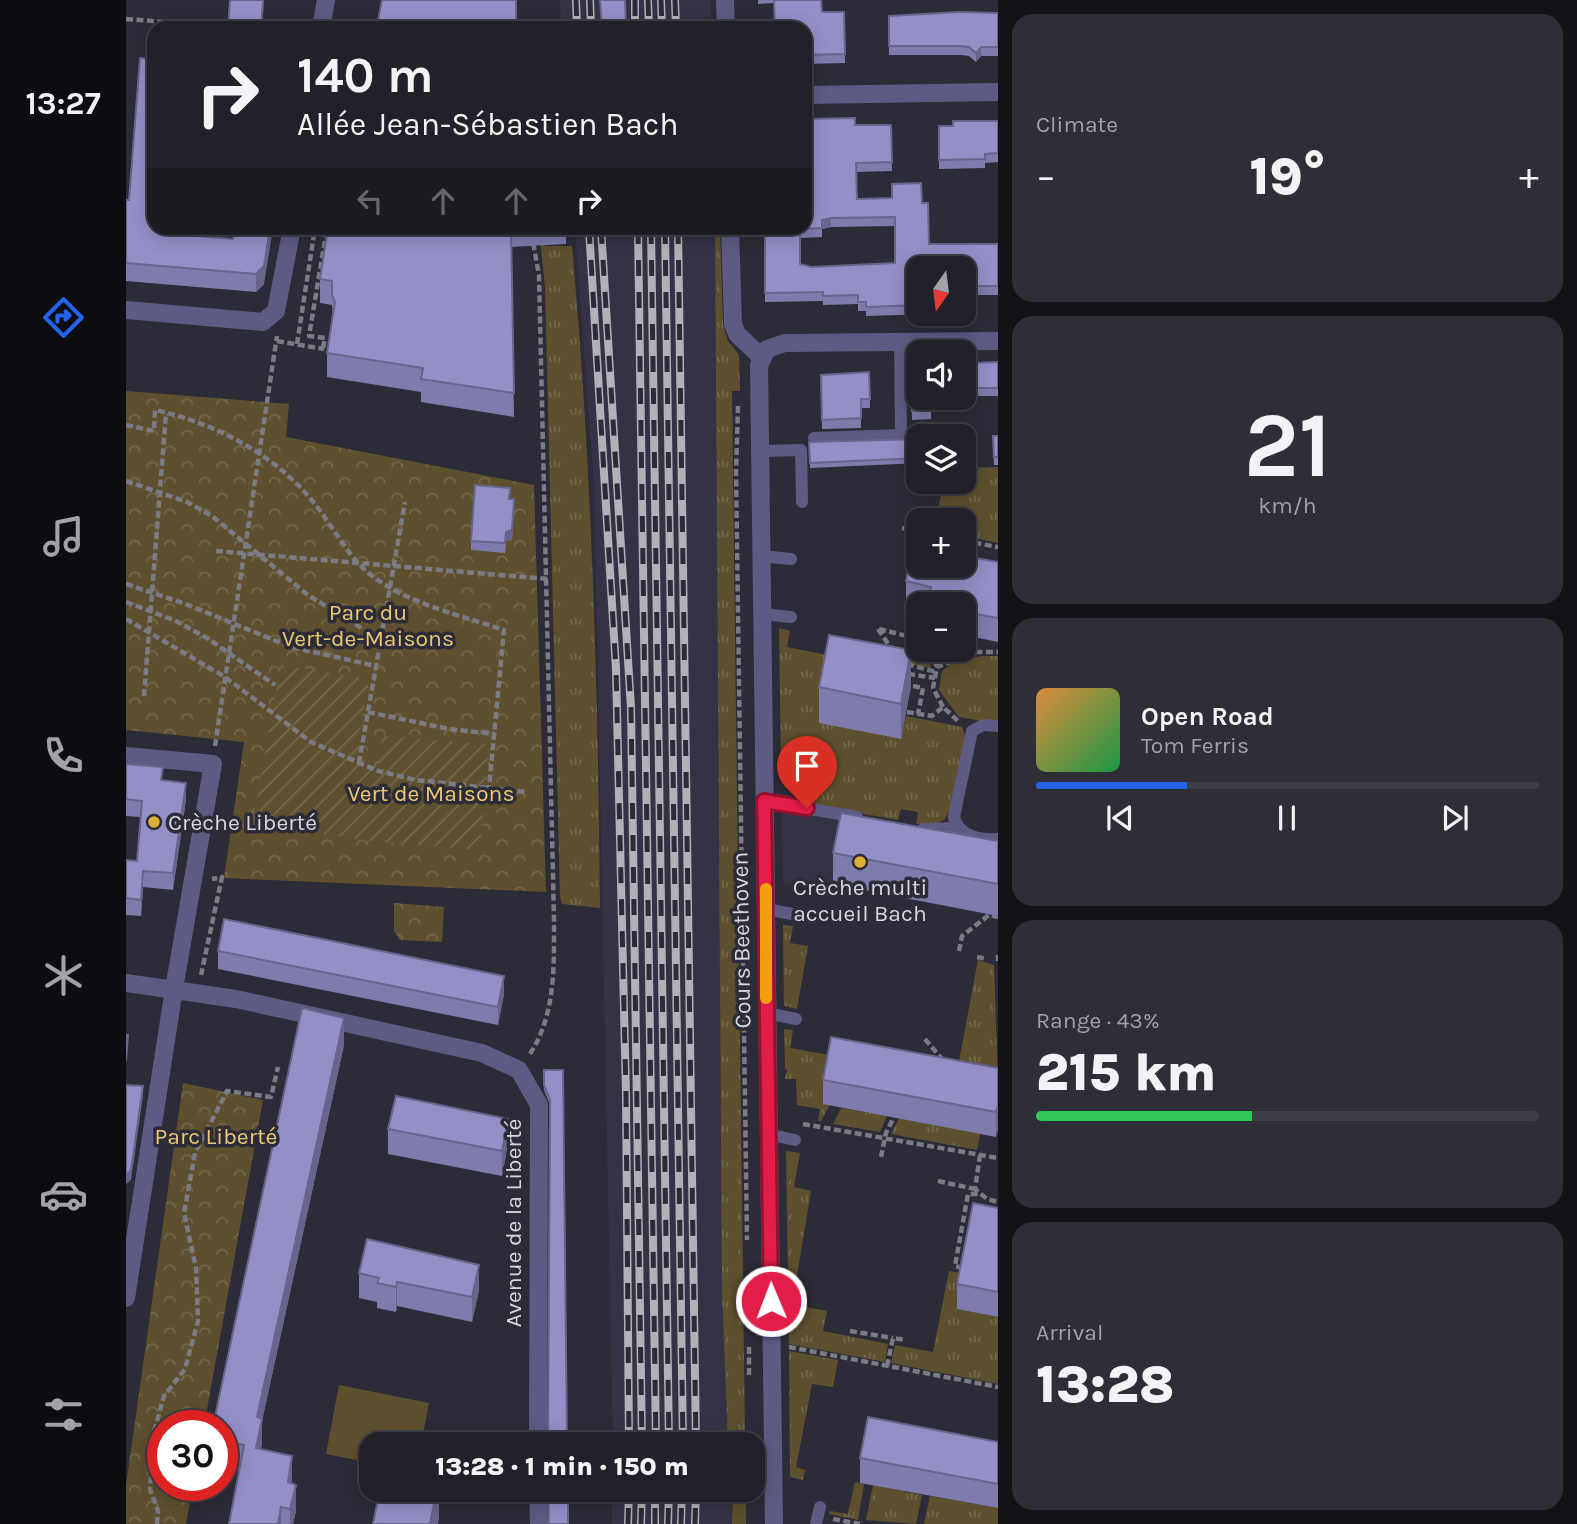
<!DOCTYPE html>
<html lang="en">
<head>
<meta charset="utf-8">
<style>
	body { margin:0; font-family:Karla,sans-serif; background:#2d2e36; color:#f1f3f6; height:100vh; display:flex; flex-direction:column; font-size:26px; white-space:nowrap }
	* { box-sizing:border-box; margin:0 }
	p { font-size:23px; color:#a2a3a8 }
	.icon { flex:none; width:38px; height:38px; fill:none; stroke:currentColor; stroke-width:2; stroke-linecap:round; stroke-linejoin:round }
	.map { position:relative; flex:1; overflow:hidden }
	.sheet { display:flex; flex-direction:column; gap:14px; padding:14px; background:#121217; width:579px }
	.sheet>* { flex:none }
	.hud { position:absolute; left:21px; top:21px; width:665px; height:214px; border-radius:21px; box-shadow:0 4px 18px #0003,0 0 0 2px #3e3e47; background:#21212a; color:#f1f3f6; overflow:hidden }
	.needle { width:46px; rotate:194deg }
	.buttons { position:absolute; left:780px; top:256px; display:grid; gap:14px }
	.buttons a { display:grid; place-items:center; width:70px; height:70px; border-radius:14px; background:#21212a; box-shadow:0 4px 18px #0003,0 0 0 2px #3e3e47; font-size:35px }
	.speed { position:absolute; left:21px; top:1410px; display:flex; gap:14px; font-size:35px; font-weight:700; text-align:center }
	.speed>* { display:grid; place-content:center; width:91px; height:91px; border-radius:50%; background:#21212a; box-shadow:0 4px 18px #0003,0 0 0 2px #3e3e47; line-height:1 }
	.speed .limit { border:10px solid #d22; background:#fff; color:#111 }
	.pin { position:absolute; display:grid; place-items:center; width:60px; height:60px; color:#fff; margin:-72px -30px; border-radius:50% 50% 50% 0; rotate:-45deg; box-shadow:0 0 7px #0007 }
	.pin .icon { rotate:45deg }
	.me { position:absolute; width:77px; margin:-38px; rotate:359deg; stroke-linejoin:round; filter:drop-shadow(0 0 5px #0008) }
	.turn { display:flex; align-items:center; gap:24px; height:147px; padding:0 35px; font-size:32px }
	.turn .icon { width:91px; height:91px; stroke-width:2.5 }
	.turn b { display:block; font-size:49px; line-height:60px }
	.lanes { display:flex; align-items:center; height:66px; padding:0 35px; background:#0003; justify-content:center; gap:35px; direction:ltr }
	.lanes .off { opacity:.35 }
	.big { font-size:52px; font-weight:800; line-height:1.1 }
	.sheet .tile { flex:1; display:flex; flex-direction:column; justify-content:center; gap:10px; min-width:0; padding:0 24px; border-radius:21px; background:#2d2e36 }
	.sheet .dial { align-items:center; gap:0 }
	.dial b { font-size:91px; line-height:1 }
	.song { display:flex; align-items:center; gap:21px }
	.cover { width:84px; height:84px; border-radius:10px; background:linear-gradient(135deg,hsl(30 70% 55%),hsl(140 70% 35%)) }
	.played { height:7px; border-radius:4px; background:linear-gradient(90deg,#2563eb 30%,#3e3e47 30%) }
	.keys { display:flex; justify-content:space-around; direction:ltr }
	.heat { display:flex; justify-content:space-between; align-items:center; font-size:38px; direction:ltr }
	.charge { height:10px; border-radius:5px; background:linear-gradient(90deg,#34c759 43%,#3e3e47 0) }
	.trip { position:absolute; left:233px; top:1432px; width:406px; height:70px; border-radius:21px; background:#21212a; box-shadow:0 4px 18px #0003,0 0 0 2px #3e3e47; font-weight:800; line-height:70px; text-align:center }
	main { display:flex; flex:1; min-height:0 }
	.tabs { display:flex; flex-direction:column; width:126px; justify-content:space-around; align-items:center; background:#0d0d11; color:#a2a3a8 }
	.tabs .icon { width:49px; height:49px }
	.tabs .selected { color:#2563eb }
	.tabs b { font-size:32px; color:#f1f3f6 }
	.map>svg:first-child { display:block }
	.built { fill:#333345 }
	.grass { fill:url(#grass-tufts) }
	.park { fill:url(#park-crowns) }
	.garden { fill:url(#garden-furrows) }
	.pitch { fill:#5e502e }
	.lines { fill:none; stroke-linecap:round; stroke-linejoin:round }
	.path { stroke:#7b7b85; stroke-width:4.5; stroke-dasharray:7 3.5; stroke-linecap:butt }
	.lane { stroke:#5d5b83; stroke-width:12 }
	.street { stroke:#5d5b83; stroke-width:18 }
	.rail-casing { stroke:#b1b1ba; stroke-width:8 }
	.rail { stroke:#2c2c38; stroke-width:5; stroke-dasharray:16; stroke-linecap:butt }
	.wall { fill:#7e7cac; fill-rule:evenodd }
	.shaded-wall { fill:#67658c }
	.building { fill:#9390c8; stroke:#67658c; stroke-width:2; fill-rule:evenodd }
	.route-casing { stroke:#92132f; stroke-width:18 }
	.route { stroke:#e11d48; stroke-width:12 }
	.slow { stroke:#f59e0b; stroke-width:12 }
	.poi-dot { fill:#deb133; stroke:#2c2c38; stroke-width:2.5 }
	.labels { text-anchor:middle; stroke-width:7; stroke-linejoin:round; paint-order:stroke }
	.park-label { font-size:23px; fill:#edc973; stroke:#2c2c38 }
	.poi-label { font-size:23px; fill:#d7d7df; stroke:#2c2c38; text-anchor:start }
	.street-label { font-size:23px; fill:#d7d7df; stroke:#2c2c38 }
</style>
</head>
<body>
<main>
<nav class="tabs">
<b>13:27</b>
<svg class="icon selected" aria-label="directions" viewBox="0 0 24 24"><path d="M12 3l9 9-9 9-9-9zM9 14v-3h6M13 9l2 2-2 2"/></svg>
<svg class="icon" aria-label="music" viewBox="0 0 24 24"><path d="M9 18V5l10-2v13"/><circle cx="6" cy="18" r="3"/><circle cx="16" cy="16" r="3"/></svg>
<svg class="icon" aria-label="phone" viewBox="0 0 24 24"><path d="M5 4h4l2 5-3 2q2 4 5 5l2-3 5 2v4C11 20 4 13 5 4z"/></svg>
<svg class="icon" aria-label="climate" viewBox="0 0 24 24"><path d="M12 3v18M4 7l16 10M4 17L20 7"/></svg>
<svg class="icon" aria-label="car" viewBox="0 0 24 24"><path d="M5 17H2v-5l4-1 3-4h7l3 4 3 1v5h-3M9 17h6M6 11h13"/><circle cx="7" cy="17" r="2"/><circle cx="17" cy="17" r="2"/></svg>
<svg class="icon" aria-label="filters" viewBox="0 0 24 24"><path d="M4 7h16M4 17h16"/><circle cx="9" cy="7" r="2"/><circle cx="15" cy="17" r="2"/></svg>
</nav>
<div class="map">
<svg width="872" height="1524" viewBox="0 0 872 1524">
	<defs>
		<pattern id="grass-tufts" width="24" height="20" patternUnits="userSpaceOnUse" patternTransform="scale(1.75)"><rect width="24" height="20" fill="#5e502e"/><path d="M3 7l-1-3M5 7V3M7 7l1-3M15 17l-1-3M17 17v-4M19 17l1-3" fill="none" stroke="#74684c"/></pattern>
		<pattern id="park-crowns" width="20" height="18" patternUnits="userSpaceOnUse" patternTransform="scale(1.75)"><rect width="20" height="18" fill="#5e502e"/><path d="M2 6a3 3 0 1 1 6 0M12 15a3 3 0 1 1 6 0" fill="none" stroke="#74684c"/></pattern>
		<pattern id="garden-furrows" width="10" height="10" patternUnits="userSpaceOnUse" patternTransform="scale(1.75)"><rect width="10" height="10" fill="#5e502e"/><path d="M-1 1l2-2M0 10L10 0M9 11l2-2" fill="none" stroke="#74684c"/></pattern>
	</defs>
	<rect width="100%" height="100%" fill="#2c2c38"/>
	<path class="built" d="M434,0H585V28H435Z
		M449,228H589L602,1444H487L468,487Z
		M656,809L716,820L872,873V916L717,887L715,894L657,883Z
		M486,1489H607L606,1524H486Z"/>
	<path class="grass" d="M413,228H419V246H446C466,467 472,687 474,908L436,904L434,896L419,287Z
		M589,228H594L597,324L602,341L613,355L614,391H606L619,1444H602L596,1290Z
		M872,467V543L838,536V520H810L818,481H838V468Z
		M653,628L664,631L661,647L740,663L775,738L780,716L836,727L839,736L825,809L818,820L810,824H790L792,812L775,809L772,820L672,802V768H655Z
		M788,641L793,642V649H800L805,668L786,665L774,652L784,653Z
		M855,656H872V724L833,717L813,690L816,671L828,662Z
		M657,925L667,926L664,943L682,946L671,1009L658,1006Z
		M852,960L868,965L872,1084L833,1061Z
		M658,1029L667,1030L664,1048L811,1074L703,1106L695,1121H692L694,1109L671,1105L670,1079H659L661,1070L659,1069Z
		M715,1108L761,1116L754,1132L707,1124Z
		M773,1118L854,1134L851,1150L765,1134Z
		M660,1151L674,1153L668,1187L685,1191L669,1287L678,1289L674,1306L701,1311L697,1331L762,1344L759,1362L663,1344Z
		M823,1271L838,1274L831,1309L872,1317V1384L765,1363L769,1345L807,1352Z
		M663,1351L712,1360L707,1387L686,1384L670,1467L679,1470L677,1480L664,1477Z
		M729,1482L738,1484L732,1520L703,1514L704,1511L722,1514Z
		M747,1485L796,1495L790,1524L740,1520Z
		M607,1489H620V1524H606Z
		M804,1496L872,1508V1524H798Z"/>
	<path class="park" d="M0,391L163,404L160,437L408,485L420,892L98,878L118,742L0,730Z
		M268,903L318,907L316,942L274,940L268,931Z
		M57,1083L137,1100L78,1426H37V1486H67L60,1524H0V1485Z"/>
	<path class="garden" d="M155,665L243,679L229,756L252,766L256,736L363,744L354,850L244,841L126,824Z"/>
	<path class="pitch" d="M213,1385L303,1403L295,1444H245V1463L200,1454Z"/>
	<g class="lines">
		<path class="path" d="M0,19L105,27
			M433,28L434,25
			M151,341L198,349
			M171,344L189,228
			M197,348L199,338L183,336L201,228
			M612,406L610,472L621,1240
			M0,425L28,431L29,410C89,423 150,455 188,503C207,526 221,556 245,575C282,604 334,615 378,630L363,788L401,792
			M0,481L61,502L86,516L182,595L255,640
			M776,528L793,531
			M838,541L872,547
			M90,551L422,579
			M0,584L57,603L165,647L250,666
			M0,602L50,621L81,638L149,685
			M0,619L99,677L185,742L252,771L290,780L363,788
			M752,629L767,651
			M753,629L793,639
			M804,649L811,667
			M838,649L849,651
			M781,664L810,672
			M782,674L809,678
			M787,686L797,688L792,714
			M18,696L40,413
			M817,707L807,688L811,667L850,652H872
			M242,712L323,729L369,734
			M781,712L806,716L817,707L833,722
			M89,746L151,336
			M233,763L279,502
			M833,951L836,936L863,915L872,917
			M872,955V961
			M851,957L861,959
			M75,975L96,877L86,879
			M799,1039L816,1059
			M404,1054C430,1014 428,965 428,920L413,275L407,242
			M677,1124L872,1158
			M854,1155L849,1189L861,1199L872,1202
			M755,1157L760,1133L767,1119
			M812,1181L849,1189
			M837,1268L829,1266L842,1194H853
			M724,1331L767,1338
			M623,1347V1376
			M663,1347L872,1387
			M761,1366L767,1338L780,1340
			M707,1519L734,1524
			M31,1524L32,1511L24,1489L28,1432L38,1396L59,1369L72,1321L70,1268L58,1213L69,1153L101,1091L145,1097L152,1067"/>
		<path class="lane" d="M688,438L775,435L774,343
			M634,451L675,450L676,502
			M635,556L665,559
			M636,614L665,617
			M872,726L857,725L846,731L828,817C832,836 854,840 872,839
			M638,801L731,817
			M797,829L832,828
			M640,909L666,914
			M640,1013L670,1019
			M641,1134L669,1140
			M690,1524L694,1507"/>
		<path class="street" d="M599,0L600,28
			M195,28L200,0
			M679,95L872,92
			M604,228L607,324L611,334L635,357
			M0,310L137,322L150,311L166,228
			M0,756L87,764L48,989L0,1298
			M0,983L110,999L356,1053L393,1070L413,1105L412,1444
			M412,1489L413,1524
			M648,1524L633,365L641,349L659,343L872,341"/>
		<g class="rail-casing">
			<path id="rail" d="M450,0L451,28
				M464,0L465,28
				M509,0V28
				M522,0L523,28
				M535,0L536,28
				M549,0L550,28
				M463,228L490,669L500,1094L503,1444
				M475,228L505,708L516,1444
				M512,228L530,1444
				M525,228L543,1444
				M539,228L557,1444
				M552,228L570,1444
				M502,1524L503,1489
				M515,1524L516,1489
				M529,1524V1489
				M542,1524L543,1489
				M555,1524L556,1489
				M569,1524L570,1489"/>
		</g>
		<use href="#rail" class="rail"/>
	</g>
	<path class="wall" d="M632,0H695L696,12H718L719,63L679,64V28L648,3L632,4Z
		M872,13V56H855L850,62L843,56L834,55H763V16Z
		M251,26L390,28H251Z
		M872,121V162L859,163V168L813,169V126H827Z
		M729,125H765L766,171L730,172L731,199L796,203L803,244H872V295H838V268H793V313L804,314L740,316V311H732V304L697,305V301L639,302V232L625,235L624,228H679ZM769,226V263L685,267L674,264V238L696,237V229L705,227Z
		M0,200H3L36,234L107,239L138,284L130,292L0,281Z
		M202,228H440V244L385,247L388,417L295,402V392L201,377V353L207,320L206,305L194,303V279Z
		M872,362V396H841L842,406L805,407V419L786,420L785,366Z
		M743,372L744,408H735V428L696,429L695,375Z
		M867,436H872V465H868Z
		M793,439V463L684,468L683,442Z
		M384,499L388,509L386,540L380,541L379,553L345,550V541Z
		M872,562V642L838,635V604H793V608L780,605V581L809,567Z
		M785,686L775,739L693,723V687Z
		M0,764L37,781L60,799L47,890L17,887L15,916L0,915V860L11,861L15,817L0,816Z
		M872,841V916L707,884V853Z
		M92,951L378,994L372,1025L92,969Z
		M218,1045L136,1421L135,1449L166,1483L170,1511L167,1524H103L113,1471L96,1467V1426Z
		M872,1068L870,1137L697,1104V1080Z
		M418,1070H437L424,1105L418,1090Z
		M262,1129L382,1144L376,1176L262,1154Z
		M872,1208V1317L831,1309V1284Z
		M233,1273L353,1290L346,1322L271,1306L270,1312L251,1308V1302L233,1298Z
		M872,1442V1508L734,1483V1458Z"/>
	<path class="shaded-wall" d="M137,0H138L136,28H135Z
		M855,47V56L850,62V53Z
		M705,218V227L696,229V220Z
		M144,228H147L138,284L130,292V274Z
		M625,228H639V232L625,235Z
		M388,499L386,540L380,541V532Z
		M785,650V686L775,739V704Z
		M60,783V799L47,890V873Z
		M17,871V887L15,916V900Z
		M378,976V994L372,1025V1007Z
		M218,1018V1045L136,1421V1445L130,1474L131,1417Z
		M17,1086V1095L5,1180L0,1184V1175Z
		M872,1105V1130L870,1137V1112Z
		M382,1119V1144L376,1176V1151Z
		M353,1265V1290L346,1322V1297Z
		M271,1282V1306L270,1312V1287Z
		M166,1456V1482L162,1508V1482Z
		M170,1485V1511L167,1524H164V1509Z
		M311,1489H313V1519L312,1524H304Z
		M155,1507V1524H152Z"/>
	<path class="building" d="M104,0H137L135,28H102Z
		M256,0H390V28H282L251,26Z
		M474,0H499L500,28H476Z
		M648,0H695L696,12H718L719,54L679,55V28H649Z
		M833,12L872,13V47H855L850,53L843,47L834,46H763V16Z
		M430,27V28H401Z
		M14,58L28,59V228H34V233L107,239L109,228H144L138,266L130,274L0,263V200H3Z
		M729,118V125H765L766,162L730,163L731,199L766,198V184L795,183L796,203H802L803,244H872V286H838V268H793V305L740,307V302H732V295L697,296V292L639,293V228H679V119ZM769,217V263L685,267L674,264V229L696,228V220L705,218Z
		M827,121H872V153L859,154V159L813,160V126H827Z
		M202,228H385L388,393L295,379L297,368L201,353L209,302L206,295V281L194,279Z
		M838,360H840V363L872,362V388H841L842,397L805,399V411H786L785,366H793V397H838Z
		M743,372L744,399H735V418L696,420L695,375Z
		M867,436H872V457H868Z
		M793,439V458L684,463L683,442Z
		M349,485L384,488L383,499H388L386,530L380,532L379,543L345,541Z
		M838,556L872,562V618L838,612V604H801L805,587L780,581L784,560L793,563V565H804L809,567V565H838Z
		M703,635L785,650L775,704L693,687Z
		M0,764L37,767L35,780L60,783L47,873L17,871L15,900L0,898V860L11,861L16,801L0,799Z
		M715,813L872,841V884L707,853Z
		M98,919L378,976L372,1007L92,951Z
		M176,1008L218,1018L131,1417L136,1419L130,1448L166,1456L162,1482L170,1485L164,1509L155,1507L152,1524H103L118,1445L96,1441V1426H87Z
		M0,1035H2L0,1061Z
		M705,1037L872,1068V1105L870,1112L697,1080Z
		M418,1070H437L441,1444H422L424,1100L418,1085Z
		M0,1085L17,1086L5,1171L0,1175Z
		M270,1096L382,1119L376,1151L262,1129Z
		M847,1203L872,1208V1292L831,1284Z
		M241,1239L353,1265L346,1297L271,1282L270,1287L251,1283L253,1278L233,1273Z
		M742,1417L872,1442V1484L734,1458Z
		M254,1489H311L304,1524H247Z
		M422,1489H442V1524H423Z"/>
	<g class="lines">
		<g class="route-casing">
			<path id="route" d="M645,1301L638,801L681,808"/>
		</g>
		<use href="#route" class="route"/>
		<path class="slow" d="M640,889V998"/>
	</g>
	<g class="poi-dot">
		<circle cx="28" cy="822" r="7"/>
		<circle cx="734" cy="862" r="7"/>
	</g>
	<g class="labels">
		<g class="park-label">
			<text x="242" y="620">Parc du<tspan x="242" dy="26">Vert-de-Maisons</tspan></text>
			<text x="305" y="801">Vert de Maisons</text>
			<text x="90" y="1144">Parc Liberté</text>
		</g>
		<g class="poi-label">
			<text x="42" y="830">Crèche Liberté</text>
			<text x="734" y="895" text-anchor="middle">Crèche multi<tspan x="734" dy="26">accueil Bach</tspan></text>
		</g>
		<g class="street-label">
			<text transform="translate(615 940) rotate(-91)" y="8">Cours Beethoven</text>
			<text transform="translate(387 1223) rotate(-90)" y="8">Avenue de la Liberté</text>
		</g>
	</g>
</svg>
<div class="buttons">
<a><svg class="needle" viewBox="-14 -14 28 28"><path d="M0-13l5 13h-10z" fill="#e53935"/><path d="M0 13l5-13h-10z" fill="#a2a3a8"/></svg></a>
<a><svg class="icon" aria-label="sound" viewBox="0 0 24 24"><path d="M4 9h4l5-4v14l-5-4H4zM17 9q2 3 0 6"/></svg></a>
<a><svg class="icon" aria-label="layers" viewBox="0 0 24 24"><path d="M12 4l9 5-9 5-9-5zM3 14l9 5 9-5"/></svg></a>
<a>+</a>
<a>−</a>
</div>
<div class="speed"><div class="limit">30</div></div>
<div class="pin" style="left:681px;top:808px;background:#d93025"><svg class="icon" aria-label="arrive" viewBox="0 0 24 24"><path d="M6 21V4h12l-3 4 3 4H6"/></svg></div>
<svg class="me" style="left:645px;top:1301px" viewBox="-20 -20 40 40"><circle r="17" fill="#e11d48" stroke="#fff" stroke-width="3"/><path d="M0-11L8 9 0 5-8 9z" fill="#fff"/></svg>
<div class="trip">13:28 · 1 min · 150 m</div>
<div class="hud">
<div class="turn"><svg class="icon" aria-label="right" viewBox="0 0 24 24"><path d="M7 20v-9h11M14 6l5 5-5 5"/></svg><div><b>140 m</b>Allée Jean-Sébastien Bach</div></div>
<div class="lanes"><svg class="icon off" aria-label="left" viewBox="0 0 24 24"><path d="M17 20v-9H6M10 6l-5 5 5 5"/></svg><svg class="icon off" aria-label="ahead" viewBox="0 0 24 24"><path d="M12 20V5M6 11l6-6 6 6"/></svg><svg class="icon off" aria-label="ahead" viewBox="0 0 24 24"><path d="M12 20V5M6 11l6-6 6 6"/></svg><svg class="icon" aria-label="right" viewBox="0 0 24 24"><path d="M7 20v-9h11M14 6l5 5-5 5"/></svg></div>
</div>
</div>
<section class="sheet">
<div class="tile"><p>Climate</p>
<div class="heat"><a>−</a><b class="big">19°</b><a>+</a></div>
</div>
<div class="tile dial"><b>21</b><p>km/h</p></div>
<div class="tile">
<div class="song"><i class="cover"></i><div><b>Open Road</b><p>Tom Ferris</p></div></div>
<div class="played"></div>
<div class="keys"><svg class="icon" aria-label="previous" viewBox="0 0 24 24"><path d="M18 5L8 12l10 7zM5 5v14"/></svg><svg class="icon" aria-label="pause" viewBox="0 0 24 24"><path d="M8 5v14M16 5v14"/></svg><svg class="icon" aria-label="next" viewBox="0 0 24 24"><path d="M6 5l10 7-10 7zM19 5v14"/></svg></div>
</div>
<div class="tile"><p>Range · 43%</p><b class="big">215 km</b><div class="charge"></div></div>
<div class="tile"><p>Arrival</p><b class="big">13:28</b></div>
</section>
</main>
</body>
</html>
